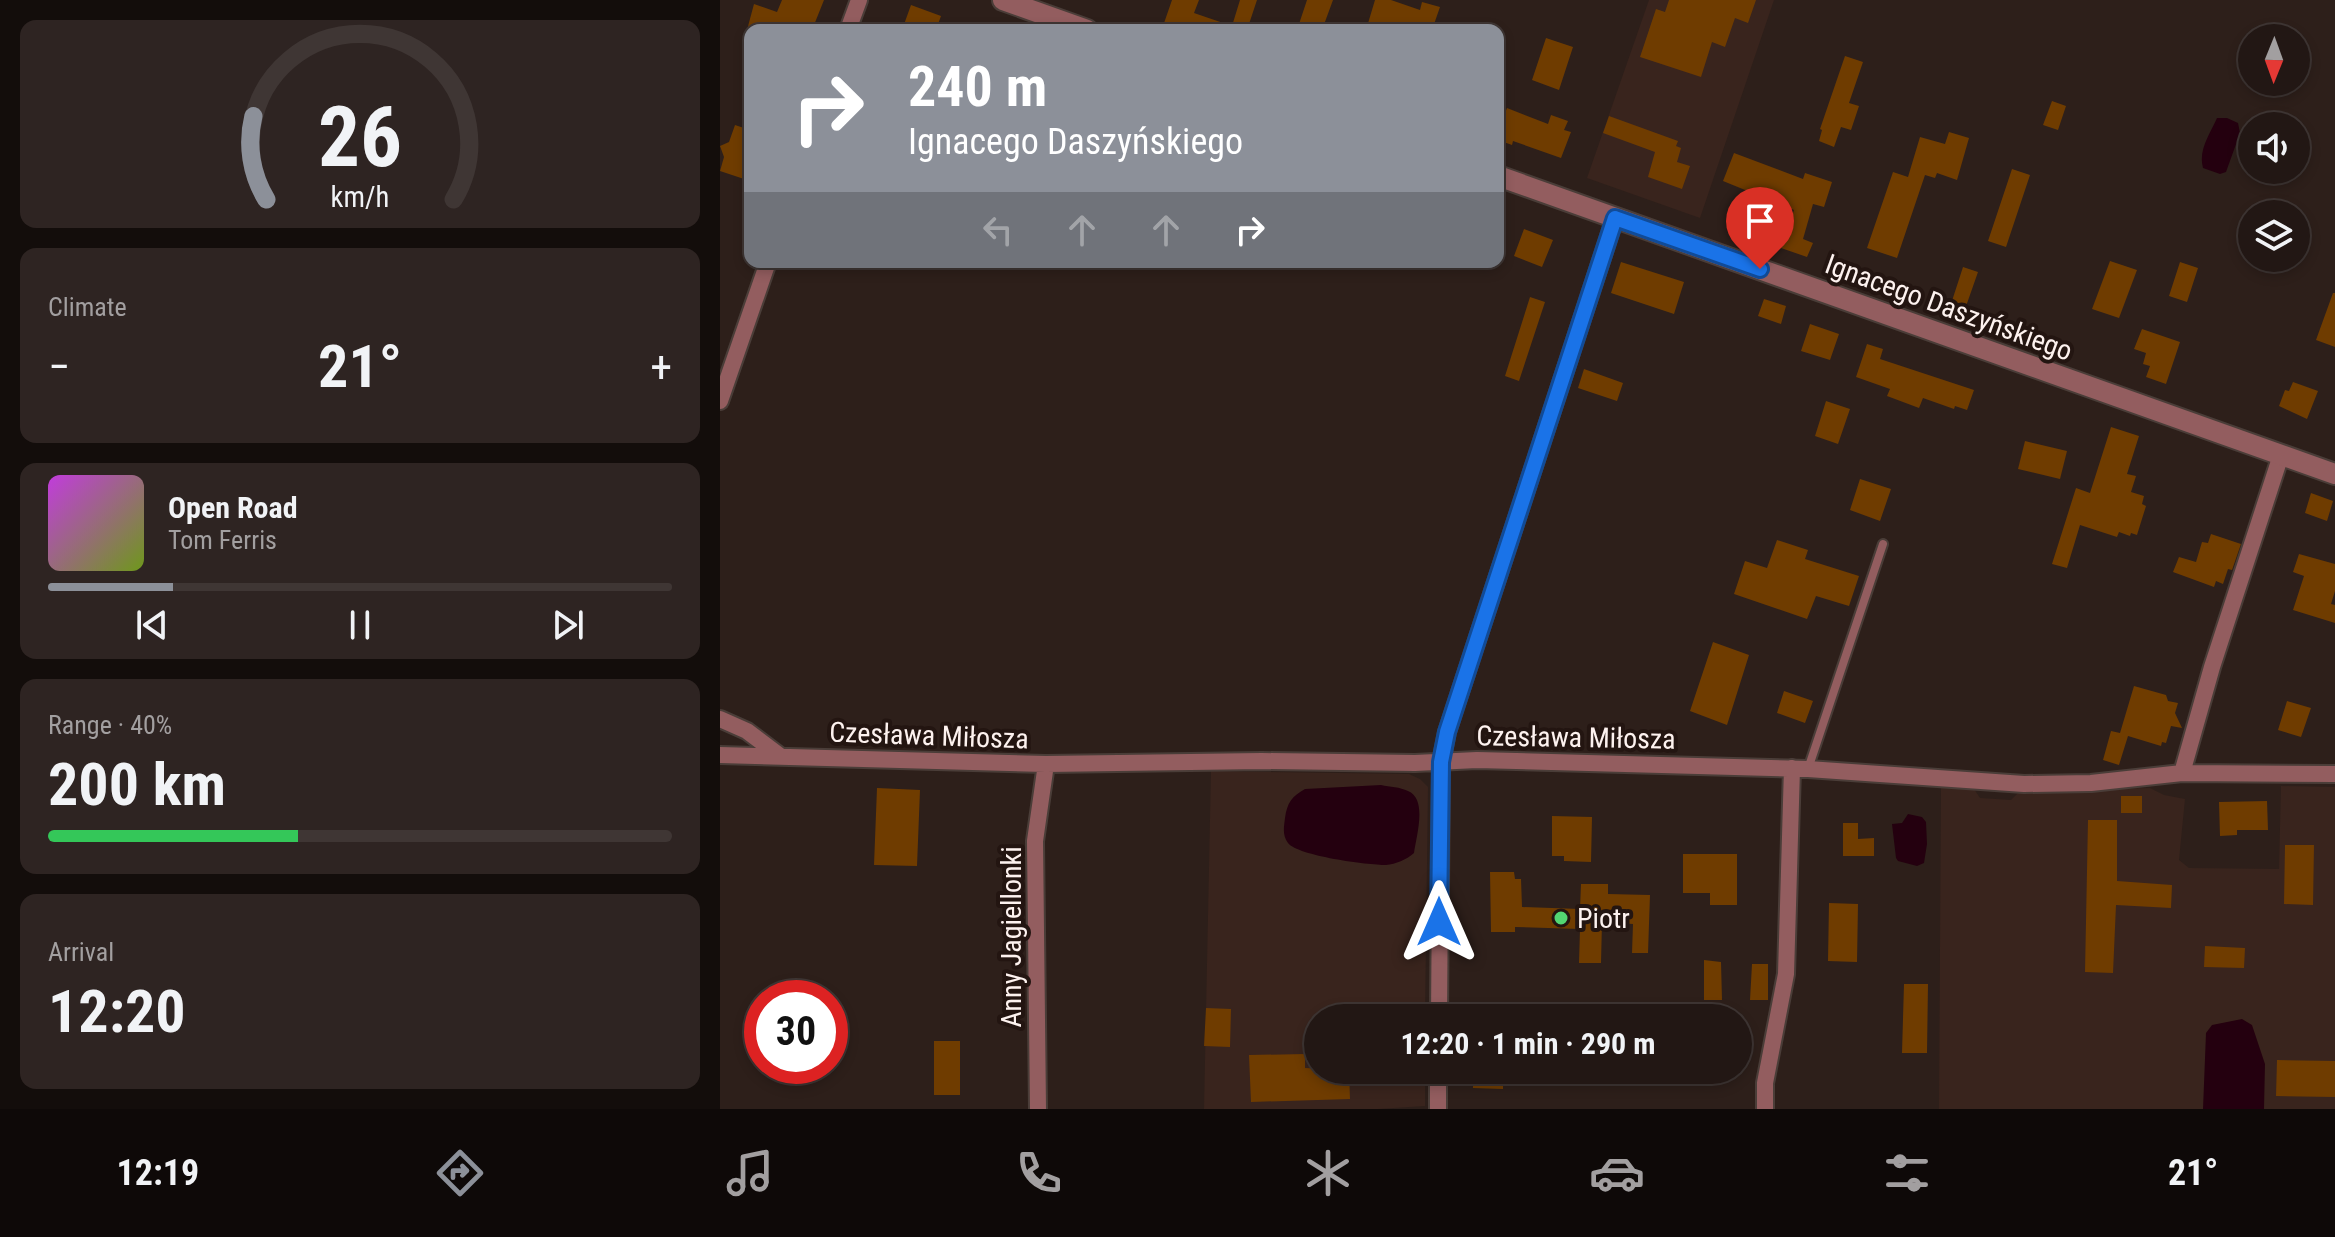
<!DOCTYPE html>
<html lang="en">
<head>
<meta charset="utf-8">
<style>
	body { margin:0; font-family:"Roboto Condensed",sans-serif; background:#2e2422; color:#f1f3f6; height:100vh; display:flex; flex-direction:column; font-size:30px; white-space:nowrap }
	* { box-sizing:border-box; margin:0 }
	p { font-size:26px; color:#a29fa0 }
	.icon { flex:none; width:44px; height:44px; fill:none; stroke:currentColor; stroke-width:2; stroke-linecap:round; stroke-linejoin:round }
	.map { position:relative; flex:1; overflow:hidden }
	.drawer { display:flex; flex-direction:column; gap:20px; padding:20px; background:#130d0b; width:720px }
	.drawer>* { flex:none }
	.top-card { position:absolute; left:24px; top:24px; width:760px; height:244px; border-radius:16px; box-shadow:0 4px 12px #0003,0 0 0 2px #3f3634; background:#8c9099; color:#fff; overflow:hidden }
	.needle { width:52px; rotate:181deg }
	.controls { position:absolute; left:1518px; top:24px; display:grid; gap:16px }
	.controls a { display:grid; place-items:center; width:72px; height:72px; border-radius:50%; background:#221714; box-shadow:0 4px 12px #0003,0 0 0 2px #3f3634; font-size:40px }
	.speed { position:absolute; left:24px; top:980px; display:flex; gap:16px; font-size:40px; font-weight:700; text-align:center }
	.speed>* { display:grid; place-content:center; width:104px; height:104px; border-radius:50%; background:#221714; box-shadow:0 4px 12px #0003,0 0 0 2px #3f3634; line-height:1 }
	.speed .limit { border:12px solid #d22; background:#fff; color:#111 }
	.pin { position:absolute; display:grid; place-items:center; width:68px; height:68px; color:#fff; margin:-82px -34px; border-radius:50% 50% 50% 0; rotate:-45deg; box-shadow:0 0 8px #0007 }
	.pin .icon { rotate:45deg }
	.me { position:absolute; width:88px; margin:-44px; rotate:0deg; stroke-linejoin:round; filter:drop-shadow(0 0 6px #0008) }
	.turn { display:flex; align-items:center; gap:28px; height:168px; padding:0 32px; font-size:36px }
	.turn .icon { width:104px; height:104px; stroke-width:2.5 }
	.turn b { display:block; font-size:56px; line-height:68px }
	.lanes { display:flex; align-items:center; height:76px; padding:0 32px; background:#0003; justify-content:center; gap:40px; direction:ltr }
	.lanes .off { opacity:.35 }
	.big { font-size:60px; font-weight:700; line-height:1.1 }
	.drawer .widget { flex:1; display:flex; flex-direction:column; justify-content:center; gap:12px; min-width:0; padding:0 28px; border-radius:16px; background:#2e2422 }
	.drawer .dial { align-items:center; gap:0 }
	.dial svg { height:208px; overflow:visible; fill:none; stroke:#3f3634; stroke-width:7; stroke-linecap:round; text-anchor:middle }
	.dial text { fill:#f1f3f6; stroke:none }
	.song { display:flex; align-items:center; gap:24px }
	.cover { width:96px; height:96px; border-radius:12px; background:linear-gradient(135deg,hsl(290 70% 55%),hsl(80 70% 35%)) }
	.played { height:8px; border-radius:4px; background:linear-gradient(90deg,#8c9099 20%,#3f3634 20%) }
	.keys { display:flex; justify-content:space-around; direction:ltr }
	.heat { display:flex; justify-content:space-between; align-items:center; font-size:44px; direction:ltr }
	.charge { height:12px; border-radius:6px; background:linear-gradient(90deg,#34c759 40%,#3f3634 0) }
	.trip { position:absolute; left:584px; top:1004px; width:448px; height:80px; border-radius:40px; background:#221714; box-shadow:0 4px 12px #0003,0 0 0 2px #3f3634; font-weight:700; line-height:80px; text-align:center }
	.tabs { display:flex; height:128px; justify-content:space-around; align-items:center; background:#0e0908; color:#a29fa0 }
	.tabs .icon { width:56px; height:56px }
	.tabs .current { color:#8c9099 }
	.tabs b { font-size:36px; color:#f1f3f6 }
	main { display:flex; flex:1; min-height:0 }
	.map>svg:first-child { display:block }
	.built { fill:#39241d }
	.water { fill:#24000f }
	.building { fill:#6f3c00 }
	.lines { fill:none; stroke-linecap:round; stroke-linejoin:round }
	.service-casing { stroke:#4a3d38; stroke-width:12 }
	.minor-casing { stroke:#4a3d38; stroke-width:20 }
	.tertiary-casing { stroke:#4a3d38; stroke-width:24 }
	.service { stroke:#935d5f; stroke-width:8 }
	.minor { stroke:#935d5f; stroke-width:16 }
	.tertiary { stroke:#935d5f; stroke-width:20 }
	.route-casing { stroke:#114b97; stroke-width:20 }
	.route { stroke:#1a73e8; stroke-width:14 }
	.poi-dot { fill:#53d672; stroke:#231511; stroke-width:3 }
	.labels { text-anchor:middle; stroke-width:8; stroke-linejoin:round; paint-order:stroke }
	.street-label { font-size:28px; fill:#fdf2ef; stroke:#231511 }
	.poi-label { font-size:28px; fill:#fdf2ef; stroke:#231511; text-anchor:start }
</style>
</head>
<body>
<main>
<section class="drawer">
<div class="widget dial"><svg viewBox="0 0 100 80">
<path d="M14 69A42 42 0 1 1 86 69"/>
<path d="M14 69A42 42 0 0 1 9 37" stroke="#8c9099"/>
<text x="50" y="56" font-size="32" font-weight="700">26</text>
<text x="50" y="72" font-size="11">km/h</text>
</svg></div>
<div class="widget"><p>Climate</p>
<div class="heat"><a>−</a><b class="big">21°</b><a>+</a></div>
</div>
<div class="widget">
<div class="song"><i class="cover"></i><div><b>Open Road</b><p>Tom Ferris</p></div></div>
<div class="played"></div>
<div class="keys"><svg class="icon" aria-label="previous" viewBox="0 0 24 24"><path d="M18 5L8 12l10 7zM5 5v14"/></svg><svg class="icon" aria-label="pause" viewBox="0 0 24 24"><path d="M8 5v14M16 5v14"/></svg><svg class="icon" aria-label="next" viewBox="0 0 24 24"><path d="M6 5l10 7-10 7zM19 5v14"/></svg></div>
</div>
<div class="widget"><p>Range · 40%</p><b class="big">200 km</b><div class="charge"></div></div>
<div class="widget"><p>Arrival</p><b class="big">12:20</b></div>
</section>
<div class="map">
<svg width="1615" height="1109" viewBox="0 0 1615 1109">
	<rect width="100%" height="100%" fill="#2d1f1a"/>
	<path class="built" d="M929,0H1054L980,218L867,178Z
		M491,771L689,774L700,779L708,787L705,1018H598V1070H705V1106L658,1109H484Z
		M1561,786L1615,787V1109H1219L1221,787L1254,789L1260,798L1291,800L1300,791L1430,788L1444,795L1465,799L1459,860L1469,868L1559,869Z"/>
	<path class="water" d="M1497,118H1507L1518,123L1520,133L1506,172L1500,174L1483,168C1478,150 1490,134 1497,118Z
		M661,785C670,787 680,787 688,791C708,799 696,837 694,853C686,860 676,864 666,865C648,865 578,856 568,843C562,835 564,827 565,818C567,803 572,796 585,789Z
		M1188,814L1202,817L1206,822L1207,844L1204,863L1197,866L1178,861L1176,858L1172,824L1182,823Z
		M1522,1019L1532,1025L1545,1064L1544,1109H1483L1486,1033L1492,1025Z"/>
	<path class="building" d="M62,0H104L92,30H27L34,4L57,12Z
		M452,0H479L474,13L512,26L520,0H537L527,30H455L443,26Z
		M587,0H613L602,30H577Z
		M655,0H671L700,10L702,2L720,7L712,30H646Z
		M949,0H1036L1028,23L1015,18L1005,47L992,42L981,77L920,57L936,9L945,12Z
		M191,5L221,16L216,30H182Z
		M826,38L853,47L839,90L812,80Z
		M1125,56L1143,62L1129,103L1139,106L1131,130L1121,127L1114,147L1099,141L1102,130L1100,129Z
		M1332,101L1346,106L1338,130L1323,125Z
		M787,108L828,124L831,115L848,121L844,130L851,132L841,158L793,141L792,145L778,140V110L785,113Z
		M889,116L958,141L956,146L961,148L957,162L970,166L962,189L928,177L935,152L883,133Z
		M15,125L30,130V181L0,171L4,157L0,146L9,142Z
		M1229,132L1249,138L1237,180L1217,173L1215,178L1205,175L1177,258L1147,248L1173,172L1188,177L1200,137L1225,144Z
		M1014,153L1083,179L1085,173L1112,182L1104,207L1093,204L1083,239L1093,243L1087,257L1061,248L1074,210L1003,181Z
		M1292,169L1310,175L1286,247L1268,241Z
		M804,229L833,240L822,267L794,256Z
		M1390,261L1417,270L1399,318L1372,309Z
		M901,262L964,282L954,314L891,293Z
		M1460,262L1478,268L1467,302L1449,296Z
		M1243,267L1258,272L1244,312L1230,307Z
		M1613,293H1615V347L1596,340Z
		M810,297L825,302L799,381L785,376Z
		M1044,299L1066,306L1061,324L1038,316Z
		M1090,324L1119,334L1110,360L1081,351Z
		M1422,329L1460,342L1446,384L1426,377L1430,366L1423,364L1426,353L1414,349Z
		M1147,344L1163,349L1160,359L1254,390L1247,410L1235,406L1234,409L1203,398L1199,408L1167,396L1170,389L1136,377Z
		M864,369L903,383L897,401L858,388Z
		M1573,382L1598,391L1587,419L1559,406L1565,390L1569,391Z
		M1106,401L1130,409L1118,444L1095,436Z
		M1391,427L1419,436L1407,474L1416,476L1411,492L1424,496L1422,504L1426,506L1417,535L1411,533L1410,536L1399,532L1397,537L1360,525L1347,568L1332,564L1356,488L1370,493Z
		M1305,441L1347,451L1340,479L1298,469Z
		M1140,479L1171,489L1160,521L1130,510Z
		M1591,493L1613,501L1607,521L1585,513Z
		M1491,534L1521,544L1512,570L1508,569L1503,584L1496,581L1494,587L1453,572L1459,557L1476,562L1482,542L1488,543Z
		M1057,540L1088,550L1085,559L1139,576L1129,606L1096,596L1087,619L1014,594L1025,561L1047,568Z
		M1579,554L1615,564V591L1611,604L1615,605V623L1573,610L1584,576L1573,572Z
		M993,642L1029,655L1007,725L970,711Z
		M1414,686L1446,695L1448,701L1458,703L1455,713L1462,728L1451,726L1446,743L1442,742L1441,746L1408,736L1399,765L1383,760L1391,731L1400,733Z
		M1064,691L1093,701L1085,723L1057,713Z
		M1567,701L1591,708L1581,737L1558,730Z
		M157,788L200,790L197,866L154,865Z
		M1401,796H1422V813H1401Z
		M1547,801L1548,830H1517V835L1500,836L1499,802Z
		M832,816L872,817L871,862L844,861V856H832Z
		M1368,820H1397V881L1452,885L1451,908L1396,905L1393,973L1365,972Z
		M1123,823H1138V839L1154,838V856H1123Z
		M1565,845H1594L1593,905L1564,904Z
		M963,854H1017V905H990V893H963Z
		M770,872H794L795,879H801L802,907L860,909L861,884H888V894L930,895L928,953H912L913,924L882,922L881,963H859L860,929L795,927V932H771Z
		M1109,903L1138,904L1137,962L1108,961Z
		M1485,946L1525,948L1524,968L1484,967Z
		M984,960L1001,962L1002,1000H984Z
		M1032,964H1048V1000H1030Z
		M1184,984H1208L1207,1053H1182Z
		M486,1008L511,1009L510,1047L484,1046Z
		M214,1041H240V1095H214Z
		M585,1054V1068L629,1070L630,1099L531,1102L529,1055Z
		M1557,1060L1615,1061V1097L1556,1096Z
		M753,1070H783V1089L753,1088Z"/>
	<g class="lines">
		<g class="service-casing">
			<path id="service" d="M1088,769L1163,544"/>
		</g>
		<g class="minor-casing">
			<path id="minor" d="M128,30L139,0
				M0,401L48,262
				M0,719L27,731L60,756
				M0,755L326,764L542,761L695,763L757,760L1088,769L1304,784L1371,783L1462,773L1615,774
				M1462,773L1492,667L1561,455
				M719,1018L721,762L727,732L895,218
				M318,1109L315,841L326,764
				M718,1109V1070
				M1045,1109V1083L1066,974L1072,768"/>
		</g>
		<g class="tertiary-casing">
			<path id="tertiary" d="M283,0L367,30
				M778,176L1615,474"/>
		</g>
		<use href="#service" class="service"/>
		<use href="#minor" class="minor"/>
		<use href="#tertiary" class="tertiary"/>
	</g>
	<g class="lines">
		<g class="route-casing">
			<path id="route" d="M719,922L721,762L727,732L895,218L1040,269"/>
		</g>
		<use href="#route" class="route"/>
	</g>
	<circle class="poi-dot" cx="841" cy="918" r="8"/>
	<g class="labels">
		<g class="street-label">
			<text transform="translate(1229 307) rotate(20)" y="10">Ignacego Daszyńskiego</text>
			<text transform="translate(209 735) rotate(2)" y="10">Czesława Miłosza</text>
			<text transform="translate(856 737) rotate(1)" y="10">Czesława Miłosza</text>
			<text transform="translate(291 937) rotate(-90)" y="10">Anny Jagiellonki</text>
		</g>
		<g class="poi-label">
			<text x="857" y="928">Piotr</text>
		</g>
	</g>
</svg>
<div class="controls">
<a><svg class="needle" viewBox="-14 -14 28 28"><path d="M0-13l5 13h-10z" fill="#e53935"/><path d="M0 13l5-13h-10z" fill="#a29fa0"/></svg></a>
<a><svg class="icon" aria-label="sound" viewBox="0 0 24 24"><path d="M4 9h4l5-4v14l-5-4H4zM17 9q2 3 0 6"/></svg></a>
<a><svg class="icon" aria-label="layers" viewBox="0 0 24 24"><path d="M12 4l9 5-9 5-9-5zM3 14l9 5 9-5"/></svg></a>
</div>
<div class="speed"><div class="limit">30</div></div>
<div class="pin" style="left:1040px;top:269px;background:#d93025"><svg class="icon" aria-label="arrive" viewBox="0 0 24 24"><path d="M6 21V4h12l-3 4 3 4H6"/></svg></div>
<svg class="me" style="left:719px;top:922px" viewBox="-20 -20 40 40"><path d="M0-17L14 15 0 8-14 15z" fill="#1a73e8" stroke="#fff" stroke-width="4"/></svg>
<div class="trip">12:20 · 1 min · 290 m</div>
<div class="top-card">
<div class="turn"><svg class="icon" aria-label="right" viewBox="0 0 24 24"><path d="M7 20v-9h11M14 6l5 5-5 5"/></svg><div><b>240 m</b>Ignacego Daszyńskiego</div></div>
<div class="lanes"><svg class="icon off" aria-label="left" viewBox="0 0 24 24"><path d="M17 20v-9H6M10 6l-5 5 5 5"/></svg><svg class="icon off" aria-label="ahead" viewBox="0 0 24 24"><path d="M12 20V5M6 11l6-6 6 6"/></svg><svg class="icon off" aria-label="ahead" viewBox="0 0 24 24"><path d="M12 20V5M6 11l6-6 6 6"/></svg><svg class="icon" aria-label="right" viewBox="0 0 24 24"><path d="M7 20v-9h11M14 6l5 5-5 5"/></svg></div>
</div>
</div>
</main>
<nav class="tabs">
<b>12:19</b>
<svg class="icon current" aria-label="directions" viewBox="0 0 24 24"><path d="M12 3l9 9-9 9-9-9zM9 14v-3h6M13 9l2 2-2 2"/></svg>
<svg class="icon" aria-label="music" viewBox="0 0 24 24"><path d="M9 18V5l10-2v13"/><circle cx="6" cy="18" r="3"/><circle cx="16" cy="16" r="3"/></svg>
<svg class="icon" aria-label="phone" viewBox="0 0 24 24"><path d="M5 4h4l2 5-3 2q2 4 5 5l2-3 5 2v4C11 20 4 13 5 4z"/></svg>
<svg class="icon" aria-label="climate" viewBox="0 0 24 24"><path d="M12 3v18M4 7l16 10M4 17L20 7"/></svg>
<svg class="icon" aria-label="car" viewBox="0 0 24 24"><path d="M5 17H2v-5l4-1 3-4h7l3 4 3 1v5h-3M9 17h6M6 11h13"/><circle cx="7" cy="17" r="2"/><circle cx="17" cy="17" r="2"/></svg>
<svg class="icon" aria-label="filters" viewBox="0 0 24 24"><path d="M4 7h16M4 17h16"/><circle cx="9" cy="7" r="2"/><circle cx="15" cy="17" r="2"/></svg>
<b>21°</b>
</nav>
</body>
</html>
